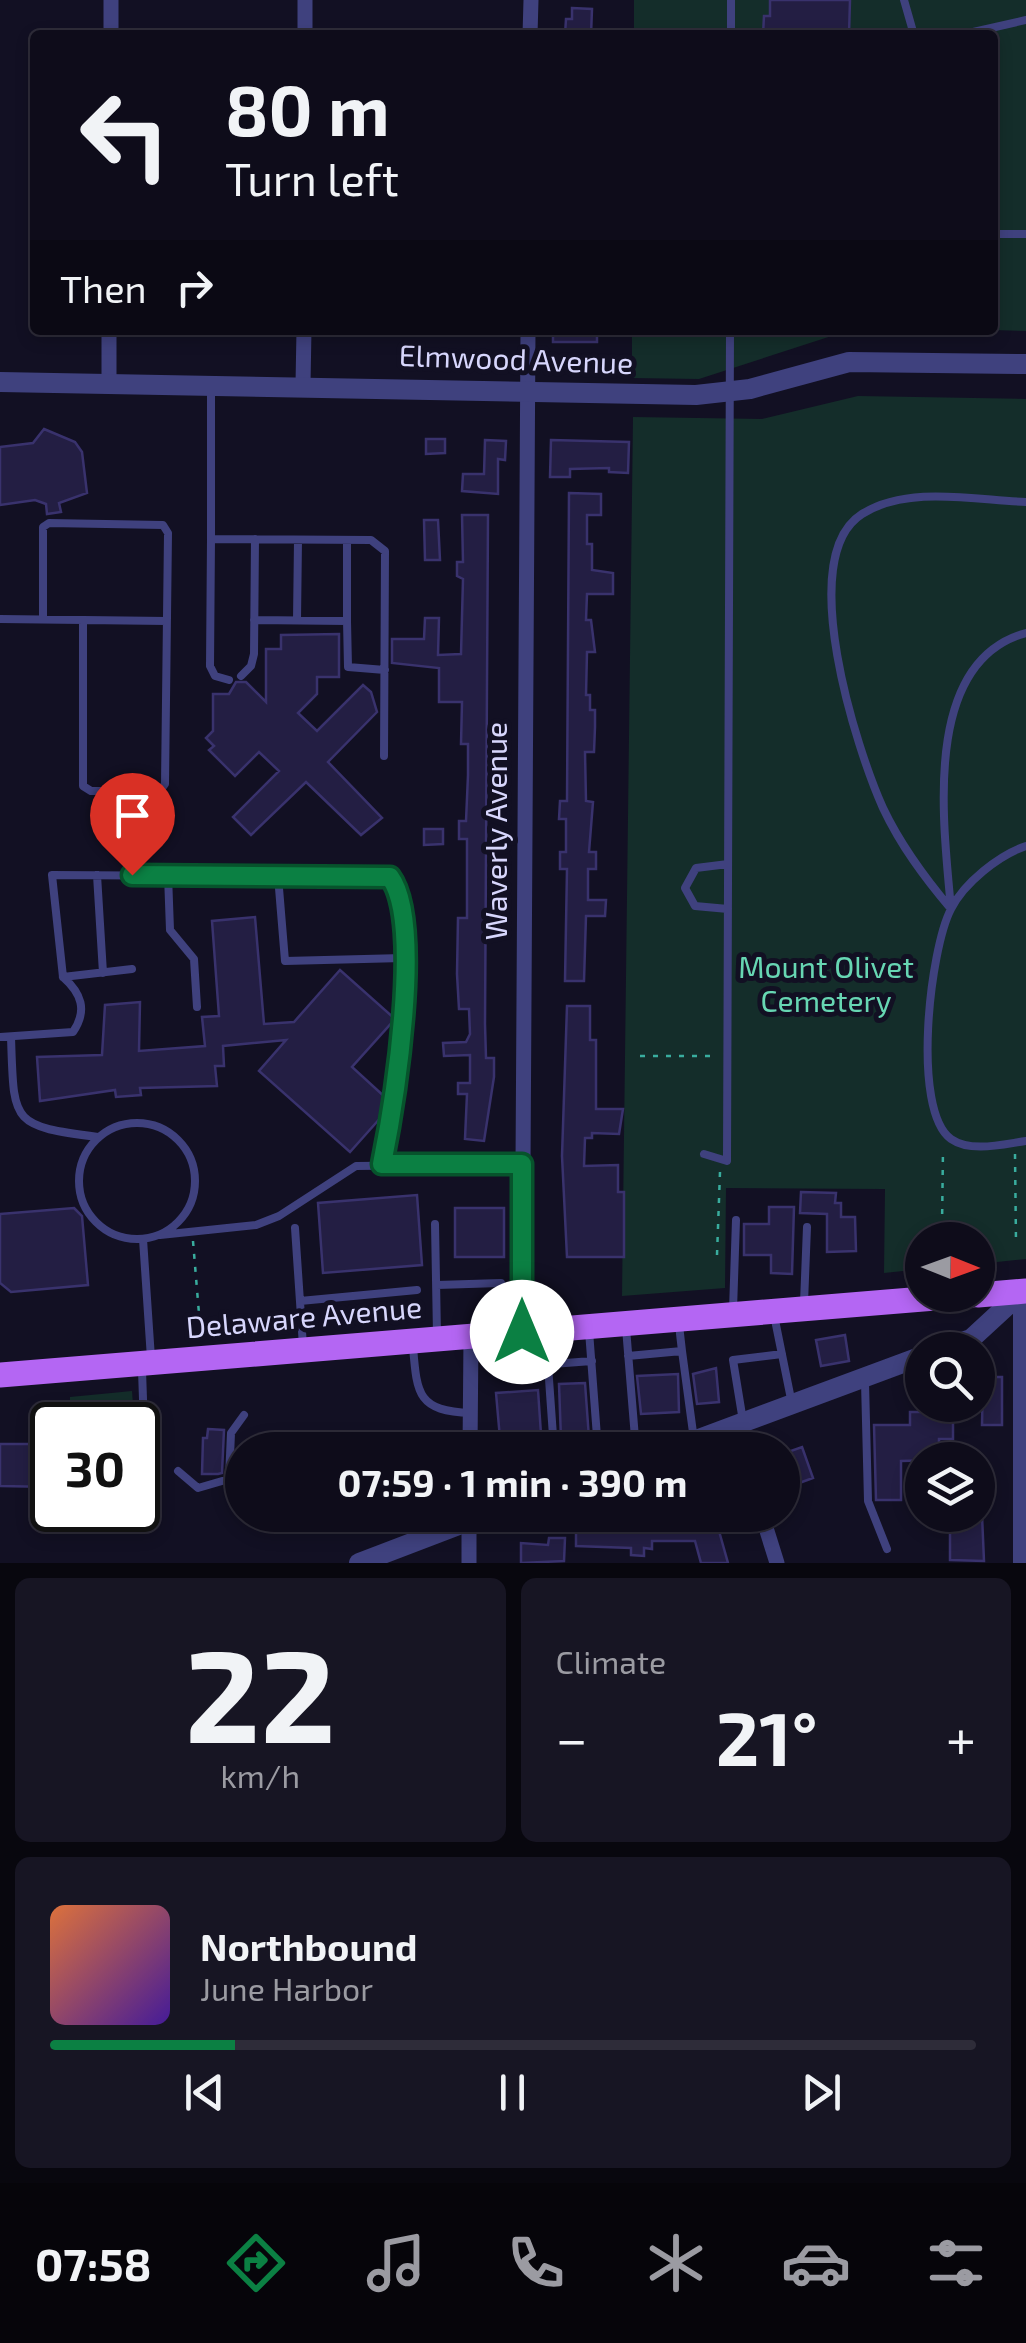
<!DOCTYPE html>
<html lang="en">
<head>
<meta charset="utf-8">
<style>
	body { margin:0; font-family:"Exo 2",sans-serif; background:#171523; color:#f1f3f6; height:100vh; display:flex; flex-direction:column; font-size:38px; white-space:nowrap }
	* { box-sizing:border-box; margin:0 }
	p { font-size:32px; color:#9b9ba2 }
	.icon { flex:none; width:55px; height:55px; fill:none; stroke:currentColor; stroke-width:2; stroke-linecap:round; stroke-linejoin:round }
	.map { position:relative; height:1563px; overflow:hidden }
	.drawer { display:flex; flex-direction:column; gap:15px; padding:15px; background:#08070e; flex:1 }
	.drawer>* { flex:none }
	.top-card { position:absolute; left:30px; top:30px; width:968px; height:305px; border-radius:10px; box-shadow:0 5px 15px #0003,0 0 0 2px #2e2c39; background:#0e0c1a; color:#f1f3f6; overflow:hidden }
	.needle { width:65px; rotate:91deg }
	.fabs { position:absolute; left:905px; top:1222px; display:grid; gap:20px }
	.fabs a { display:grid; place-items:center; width:90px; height:90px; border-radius:50%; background:#0e0c1a; box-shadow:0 5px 15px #0003,0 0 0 2px #2e2c39; font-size:50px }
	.speed { position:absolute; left:30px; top:1402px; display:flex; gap:20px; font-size:50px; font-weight:700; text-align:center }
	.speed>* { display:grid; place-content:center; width:130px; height:130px; border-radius:50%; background:#0e0c1a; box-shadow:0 5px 15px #0003,0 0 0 2px #2e2c39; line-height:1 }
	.speed .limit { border:5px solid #111; border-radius:15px; background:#fff; color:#111 }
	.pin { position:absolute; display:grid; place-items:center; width:85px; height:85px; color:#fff; margin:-102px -42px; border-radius:50% 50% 50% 0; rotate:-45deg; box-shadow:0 0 10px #0007 }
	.pin .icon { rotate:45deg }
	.me { position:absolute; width:110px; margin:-55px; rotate:0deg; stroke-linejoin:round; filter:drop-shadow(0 0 8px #0008) }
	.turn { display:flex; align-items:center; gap:35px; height:210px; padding:0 30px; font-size:45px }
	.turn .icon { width:130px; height:130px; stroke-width:2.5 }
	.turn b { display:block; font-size:70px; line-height:85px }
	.then { display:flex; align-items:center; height:95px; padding:0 30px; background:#0003; gap:20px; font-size:38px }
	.big { font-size:75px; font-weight:700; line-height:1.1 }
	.drawer .widget { flex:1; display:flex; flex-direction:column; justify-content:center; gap:15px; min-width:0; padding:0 35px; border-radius:15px; background:#171523 }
	.drawer .dial { align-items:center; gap:0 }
	.dial b { font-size:130px; line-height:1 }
	.song { display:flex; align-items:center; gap:30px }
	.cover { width:120px; height:120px; border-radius:15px; background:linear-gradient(135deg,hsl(20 70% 55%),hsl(260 70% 35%)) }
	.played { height:10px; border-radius:5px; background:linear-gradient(90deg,#0b8043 20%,#2e2c39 20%) }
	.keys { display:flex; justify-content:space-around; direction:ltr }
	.heat { display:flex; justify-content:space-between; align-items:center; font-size:55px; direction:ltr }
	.drawer .tiles { flex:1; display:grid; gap:15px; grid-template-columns:1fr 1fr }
	.widget:last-child { grid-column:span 2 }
	.trip { position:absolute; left:225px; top:1432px; width:575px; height:100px; border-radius:50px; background:#0e0c1a; box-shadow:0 5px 15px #0003,0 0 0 2px #2e2c39; font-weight:700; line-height:100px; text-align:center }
	.tab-bar { display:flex; height:160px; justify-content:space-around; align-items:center; background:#06050a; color:#9b9ba2 }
	.tab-bar .icon { width:70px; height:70px }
	.tab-bar .on { color:#0b8043 }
	.tab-bar b { font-size:45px; color:#f1f3f6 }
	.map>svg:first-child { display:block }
	.green { fill:#142d2a }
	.building { fill:#231e43; stroke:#39326d; stroke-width:2.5 }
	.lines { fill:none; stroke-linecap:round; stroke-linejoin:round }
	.path { stroke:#39ad9e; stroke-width:2.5; stroke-dasharray:5 8; stroke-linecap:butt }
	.service { stroke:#3f417e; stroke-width:8 }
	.minor { stroke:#3f417e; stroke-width:15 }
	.tertiary { stroke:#3f417e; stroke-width:20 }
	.primary { stroke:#b466f3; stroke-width:25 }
	.route-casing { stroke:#07532c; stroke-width:25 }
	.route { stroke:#0b8043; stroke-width:18 }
	.labels { text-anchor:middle; stroke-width:10; stroke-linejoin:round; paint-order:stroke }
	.street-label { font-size:30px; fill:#d7d6fc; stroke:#121023 }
	.park-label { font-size:30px; fill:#67d6b3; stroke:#121023 }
</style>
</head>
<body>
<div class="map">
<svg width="1026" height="1563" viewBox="0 0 1026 1563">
	<rect width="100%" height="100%" fill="#121023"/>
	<path class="green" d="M634,0H1026V331L993,330L992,35H634Z
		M632,330H850L699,379L632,378Z
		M858,396L1026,399V1259L978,1264V1240H922V1269L884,1273L885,1189L726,1188L725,1288L622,1296L633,417L762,419Z
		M132,1391L133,1405L73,1410L70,1425V1397Z"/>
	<path class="building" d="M770,0H850L849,35H763L764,16H770Z
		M572,8L592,9L591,35H565L566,19H572Z
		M553,330H597V342H553Z
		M44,429L75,442L82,452L87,493L59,503L61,512L47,514L46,504L35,500L0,505V447L33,443Z
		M426,439H445V453L426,454Z
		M485,440L506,441L505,460L498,459V494L462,491L463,474H484Z
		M551,440L629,442L628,473L609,472V468L570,469V477H550Z
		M569,493L601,494V515H587V544H592V570L613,573V594H587L586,620H591L595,652H587L586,695H590V710H595V727L594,752H585L586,801L593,802L589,852H596V869H588V900H606L605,916H586L584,981H565L567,869H560V852H566V819H559L560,801H567Z
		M462,515H488L485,1024L486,1058H494V1077L484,1141L465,1139L467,1094H458V1083H470V1055L444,1056L443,1043L466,1042L470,1034L469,1009H459L457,974L458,918H467V839H459V821H466L468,775V744H461L462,702H439V668L392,663V639H424L425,618H439L438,655L461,654L463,579L457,576V562H463Z
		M424,520H438L440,560H425Z
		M339,634V677H317V694L298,713L317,731L363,685L371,692L377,712L328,762L382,818L361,835L306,782L251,835L233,817L279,771L259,752L235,776L209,750L214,746L206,738L213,731V694H229L236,682H246L266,702V649H281V635Z
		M424,829H443V844L424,845Z
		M255,917L264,1024L294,1022L340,970L395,1019L352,1067L386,1098L383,1115L350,1152L259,1071L286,1040L223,1046L224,1066H215L217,1086L140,1088L141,1095L116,1097L115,1090L40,1101L37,1057L102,1055L105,1005L140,1002L139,1051L205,1046L202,1017L219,1016L212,921Z
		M567,1006H590V1040H596V1109H623L619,1134L592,1133V1138H585L584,1166L618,1165V1192H624V1257H567L562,1156Z
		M801,1192L836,1193L835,1203H841V1217H855L856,1251L827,1252V1214L800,1213Z
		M417,1195L422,1265L323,1273L318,1203Z
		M769,1207H794L792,1274L771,1273V1255H744V1224H769Z
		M74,1208L82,1216L88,1285L11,1292L0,1283V1214Z
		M455,1208H504V1257H455Z
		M845,1335L849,1361L821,1366L816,1340Z
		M716,1368L719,1402L697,1404L693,1374Z
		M678,1374L679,1412L641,1414L637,1376Z
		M983,1377H1002V1425H982Z
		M585,1383L589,1438L561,1439L559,1384Z
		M538,1390L541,1434L529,1435L530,1448L501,1450L496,1393Z
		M910,1412H953V1439H939V1460L901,1461V1500H876L874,1425H910Z
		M208,1429L224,1430L222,1473L218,1474H202L203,1438H207Z
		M0,1444H52V1487L0,1486Z
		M802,1447L813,1478L791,1486L782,1454Z
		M632,1515H723L727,1529L719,1531L728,1563H701L695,1541H652V1549L644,1548V1556L631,1555V1548L576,1546V1529H604V1518Z
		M950,1515H982L984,1561L950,1560Z
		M549,1538H565L564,1561L521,1563V1543L548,1545Z"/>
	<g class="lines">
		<path class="path" d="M640,1056H714
			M1015,1154L1016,1242
			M942,1227L943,1149
			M193,1241L201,1338
			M717,1255L720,1172"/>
		<path class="service" d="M904,0L914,35
			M731,35V0
			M960,35L1026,20
			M992,234H1026
			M211,389V539L371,540L385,551L384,756
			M1026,502C975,500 908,485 862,514C794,557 857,750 883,808C901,846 924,877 951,909C944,827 920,662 1026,633
			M211,539L210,666L215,676L229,680
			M0,619L167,621
			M43,619V527L49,523L163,525L168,533L165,784L160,791H91L83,786V620
			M254,620L347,621V540
			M297,620L298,540
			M347,621L348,667L385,670
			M241,676L251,666L254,654L255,539
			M1026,846C999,855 964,883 951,909C930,949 911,1110 951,1139C971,1153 1004,1144 1026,1141
			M97,875L103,973
			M168,875L170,930L194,959L197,1007
			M278,876L285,961L403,958
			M728,909L695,906L685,888L696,868L728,864
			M132,969L63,977L52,875L390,877C424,922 394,1106 382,1164
			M0,1037L73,1032C88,1010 81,993 63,977
			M11,1037C14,1123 10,1126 98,1137
			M79 1181a58 58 0 1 1 116 0a58 58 0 1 1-116 0Z
			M704,1154L727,1161L730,330
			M435,1224L437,1335
			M295,1228L303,1346
			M160,1235L256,1225L279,1216L356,1166L522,1164
			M143,1239L151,1358
			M437,1285L501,1283
			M300,1301L417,1290
			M804,1303L807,1227
			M733,1310L736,1220
			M774,1315L792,1404
			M626,1328L636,1450
			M589,1331L598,1450
			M509,1337L512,1367L592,1361
			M413,1347C417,1395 418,1411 471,1413
			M682,1351L694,1440
			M628,1356L682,1351L679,1325
			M548,1365L554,1450
			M865,1382L868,1501L887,1549
			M743,1421L733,1360L782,1354
			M178,1471L198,1488L229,1479L231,1433L244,1415
			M138,1488L146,1487L142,1370"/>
		<path class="minor" d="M111,35V0
			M305,35V0
			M530,35L531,0
			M109,383V330
			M303,384L304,330
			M522,1332L528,330
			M731,1428L739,1450
			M470,1450L471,1337
			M762,1515L777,1563
			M469,1563V1515"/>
		<path class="tertiary" d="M0,382L696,395L750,389L849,362L1026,364
			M940,1350L971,1339L1023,1291
			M669,1450L922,1356
			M359,1563L485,1515
			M1023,1563V1291"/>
		<path class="primary" d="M978,1295L1026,1291
			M0,1375L972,1295"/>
	</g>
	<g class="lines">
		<g class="route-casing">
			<path id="route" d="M132,875L390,877C424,923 394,1105 382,1164H522V1332"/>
		</g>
		<use href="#route" class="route"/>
	</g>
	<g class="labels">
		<g class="street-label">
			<text transform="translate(516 360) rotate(2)" y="10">Elmwood Avenue</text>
			<text transform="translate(497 831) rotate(-90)" y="10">Waverly Avenue</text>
			<text transform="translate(304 1318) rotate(-5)" y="10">Delaware Avenue</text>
		</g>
		<g class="park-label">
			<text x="826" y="978">Mount Olivet<tspan x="826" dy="34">Cemetery</tspan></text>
		</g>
	</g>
</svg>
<div class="fabs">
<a><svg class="needle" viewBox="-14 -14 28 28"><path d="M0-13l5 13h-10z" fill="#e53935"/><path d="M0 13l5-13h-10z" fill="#9b9ba2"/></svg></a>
<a><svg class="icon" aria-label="search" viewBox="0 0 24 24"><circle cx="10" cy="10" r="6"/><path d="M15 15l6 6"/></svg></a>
<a><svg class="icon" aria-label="layers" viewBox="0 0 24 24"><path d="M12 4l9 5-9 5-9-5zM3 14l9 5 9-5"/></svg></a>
</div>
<div class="speed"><div class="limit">30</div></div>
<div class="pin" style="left:132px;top:875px;background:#d93025"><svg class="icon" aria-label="arrive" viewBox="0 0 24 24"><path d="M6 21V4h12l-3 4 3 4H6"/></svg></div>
<svg class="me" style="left:522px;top:1332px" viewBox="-20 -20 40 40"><circle r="19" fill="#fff"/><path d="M0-13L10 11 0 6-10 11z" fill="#0b8043"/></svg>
<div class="trip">07:59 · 1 min · 390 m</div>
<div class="top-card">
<div class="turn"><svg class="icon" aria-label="left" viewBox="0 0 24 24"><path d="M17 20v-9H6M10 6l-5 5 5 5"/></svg><div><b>80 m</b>Turn left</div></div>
<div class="then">Then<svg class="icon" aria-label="right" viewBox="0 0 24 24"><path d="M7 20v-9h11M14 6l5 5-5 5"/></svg></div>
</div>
</div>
<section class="drawer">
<div class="tiles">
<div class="widget dial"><b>22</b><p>km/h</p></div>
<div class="widget"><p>Climate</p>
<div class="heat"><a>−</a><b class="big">21°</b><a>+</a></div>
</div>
<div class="widget">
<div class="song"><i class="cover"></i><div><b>Northbound</b><p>June Harbor</p></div></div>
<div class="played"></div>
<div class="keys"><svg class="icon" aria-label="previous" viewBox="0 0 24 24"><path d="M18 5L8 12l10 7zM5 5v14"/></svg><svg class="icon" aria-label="pause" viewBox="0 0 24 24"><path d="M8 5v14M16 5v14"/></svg><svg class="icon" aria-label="next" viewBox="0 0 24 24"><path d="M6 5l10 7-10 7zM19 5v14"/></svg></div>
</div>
</div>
</section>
<nav class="tab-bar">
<b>07:58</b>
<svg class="icon on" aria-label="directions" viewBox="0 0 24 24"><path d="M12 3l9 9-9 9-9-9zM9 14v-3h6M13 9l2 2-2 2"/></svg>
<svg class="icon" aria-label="music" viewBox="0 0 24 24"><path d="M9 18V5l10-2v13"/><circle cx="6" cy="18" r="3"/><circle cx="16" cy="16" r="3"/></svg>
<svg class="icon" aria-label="phone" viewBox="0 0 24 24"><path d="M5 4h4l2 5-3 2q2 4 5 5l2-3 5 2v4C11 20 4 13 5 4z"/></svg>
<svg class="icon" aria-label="climate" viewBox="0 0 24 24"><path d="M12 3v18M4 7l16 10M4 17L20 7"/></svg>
<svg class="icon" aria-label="car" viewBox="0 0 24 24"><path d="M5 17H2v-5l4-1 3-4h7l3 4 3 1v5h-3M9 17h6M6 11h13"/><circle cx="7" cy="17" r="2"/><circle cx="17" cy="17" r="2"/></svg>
<svg class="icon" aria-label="filters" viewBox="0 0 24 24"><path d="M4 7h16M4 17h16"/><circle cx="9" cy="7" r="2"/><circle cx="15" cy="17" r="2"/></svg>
</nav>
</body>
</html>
